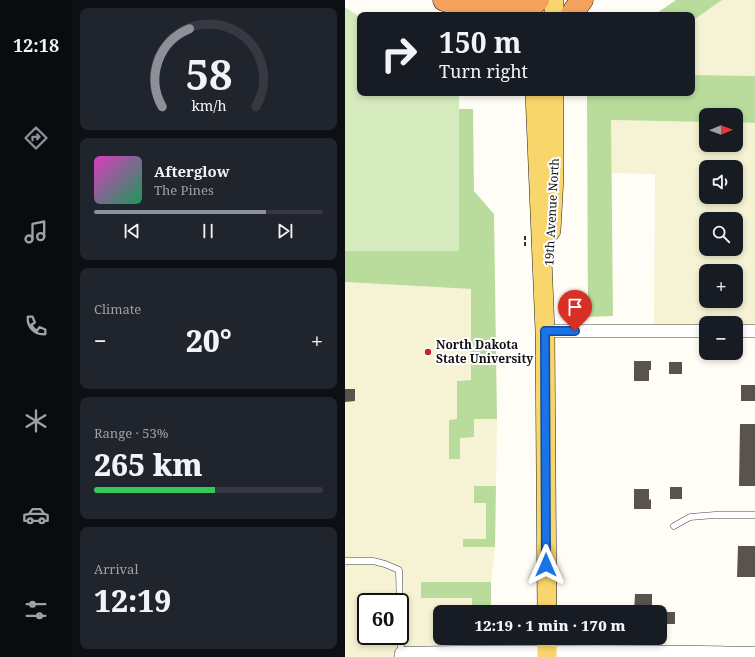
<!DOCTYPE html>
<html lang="en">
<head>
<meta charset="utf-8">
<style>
	body { margin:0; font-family:"Noto Serif",serif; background:#20242c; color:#f1f3f6; height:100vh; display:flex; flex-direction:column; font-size:15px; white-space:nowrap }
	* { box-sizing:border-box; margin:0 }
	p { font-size:13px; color:#9ea1a6 }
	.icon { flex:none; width:22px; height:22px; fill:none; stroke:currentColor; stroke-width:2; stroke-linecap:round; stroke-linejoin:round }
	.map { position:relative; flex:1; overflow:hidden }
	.details { display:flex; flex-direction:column; gap:8px; padding:8px; background:#0d0f14; width:273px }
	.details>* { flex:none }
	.hud { position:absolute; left:12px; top:12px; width:338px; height:84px; border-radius:8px; box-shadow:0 2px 6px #0003; background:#171b24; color:#f1f3f6; overflow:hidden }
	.needle { width:26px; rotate:89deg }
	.fabs { position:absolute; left:354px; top:108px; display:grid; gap:8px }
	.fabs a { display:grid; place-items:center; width:44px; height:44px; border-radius:8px; background:#171b24; box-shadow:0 2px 6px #0003; font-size:20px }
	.speed { position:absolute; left:12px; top:593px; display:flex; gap:8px; font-size:20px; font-weight:700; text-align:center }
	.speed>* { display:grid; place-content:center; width:52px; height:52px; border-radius:50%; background:#171b24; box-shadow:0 2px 6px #0003; line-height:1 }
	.speed .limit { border:2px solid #111; border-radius:6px; background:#fff; color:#111 }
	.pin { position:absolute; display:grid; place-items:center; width:34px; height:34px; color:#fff; margin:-41px -17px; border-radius:50% 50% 50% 0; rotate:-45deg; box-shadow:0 0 4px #0007 }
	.pin .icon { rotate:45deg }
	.me { position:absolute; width:44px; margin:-22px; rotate:0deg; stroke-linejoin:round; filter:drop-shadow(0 0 3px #0008) }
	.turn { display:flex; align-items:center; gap:14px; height:84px; padding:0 16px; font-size:18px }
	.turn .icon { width:52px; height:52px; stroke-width:2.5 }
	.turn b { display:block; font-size:28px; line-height:34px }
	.big { font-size:30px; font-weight:800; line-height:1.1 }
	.details .widget { flex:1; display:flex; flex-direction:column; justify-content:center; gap:6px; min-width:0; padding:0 14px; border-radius:8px; background:#20242c }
	.details .dial { align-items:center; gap:0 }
	.dial svg { height:104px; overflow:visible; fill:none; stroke:#363941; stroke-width:7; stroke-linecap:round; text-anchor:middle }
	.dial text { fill:#f1f3f6; stroke:none }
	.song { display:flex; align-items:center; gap:12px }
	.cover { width:48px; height:48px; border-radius:6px; background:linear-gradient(135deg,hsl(310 70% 55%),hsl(150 70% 35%)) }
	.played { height:4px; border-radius:2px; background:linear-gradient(90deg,#8c9099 75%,#363941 75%) }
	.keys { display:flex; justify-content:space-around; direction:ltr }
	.heat { display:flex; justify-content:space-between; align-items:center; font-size:22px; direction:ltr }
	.charge { height:6px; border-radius:3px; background:linear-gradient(90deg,#34c759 53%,#363941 0) }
	.trip { position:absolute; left:88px; top:605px; width:234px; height:40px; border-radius:8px; background:#171b24; box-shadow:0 2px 6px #0003; font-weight:800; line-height:40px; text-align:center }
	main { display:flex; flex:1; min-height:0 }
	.tab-bar { display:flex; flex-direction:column; width:72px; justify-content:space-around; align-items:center; background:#090b0e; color:#9ea1a6 }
	.tab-bar .icon { width:28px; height:28px }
	.tab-bar .current { color:#8c9099 }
	.tab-bar b { font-size:18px; color:#f1f3f6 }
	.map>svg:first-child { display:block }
	.farmland { fill:#f6f3d4; fill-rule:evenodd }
	.green { fill:#d5ebbd }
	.forest { fill:#b9dc9c }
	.building { fill:#5a524d }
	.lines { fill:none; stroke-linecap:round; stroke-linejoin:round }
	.service-casing { stroke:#444; stroke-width:7 }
	.minor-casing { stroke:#444; stroke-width:13 }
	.primary-casing { stroke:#222; stroke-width:20 }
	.motorway-casing { stroke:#222; stroke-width:23 }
	.path { stroke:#333; stroke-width:2; stroke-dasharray:4 2; stroke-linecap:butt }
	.service { stroke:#fff; stroke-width:6 }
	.minor { stroke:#fff; stroke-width:12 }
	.primary { stroke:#f9d66b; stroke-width:19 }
	.motorway { stroke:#f5a25d; stroke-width:22 }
	.route-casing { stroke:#114b97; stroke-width:10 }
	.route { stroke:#1a73e8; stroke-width:7 }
	.poi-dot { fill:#c4262e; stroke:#fff; stroke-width:1.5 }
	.labels { text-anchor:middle; stroke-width:4; stroke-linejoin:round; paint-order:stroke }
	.street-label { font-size:12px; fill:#111; stroke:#fff }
	.poi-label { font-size:12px; font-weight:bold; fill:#111; stroke:#fff; text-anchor:start }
</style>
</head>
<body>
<main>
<nav class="tab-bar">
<b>12:18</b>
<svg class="icon current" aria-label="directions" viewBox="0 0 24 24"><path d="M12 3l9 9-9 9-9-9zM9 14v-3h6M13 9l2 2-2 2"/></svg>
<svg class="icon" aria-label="music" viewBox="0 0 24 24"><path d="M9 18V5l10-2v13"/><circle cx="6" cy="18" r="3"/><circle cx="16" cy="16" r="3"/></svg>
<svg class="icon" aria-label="phone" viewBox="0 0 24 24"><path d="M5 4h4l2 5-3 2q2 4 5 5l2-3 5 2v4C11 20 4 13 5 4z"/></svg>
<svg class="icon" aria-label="climate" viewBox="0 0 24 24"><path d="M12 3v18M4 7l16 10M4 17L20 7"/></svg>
<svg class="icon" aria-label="car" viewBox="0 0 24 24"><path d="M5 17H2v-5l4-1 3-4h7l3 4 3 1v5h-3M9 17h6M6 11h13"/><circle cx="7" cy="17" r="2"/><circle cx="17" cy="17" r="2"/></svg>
<svg class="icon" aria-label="filters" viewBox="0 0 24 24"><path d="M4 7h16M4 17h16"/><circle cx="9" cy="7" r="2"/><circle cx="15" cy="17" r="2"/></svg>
</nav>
<section class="details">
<div class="widget dial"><svg viewBox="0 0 100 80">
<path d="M14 69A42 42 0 1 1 86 69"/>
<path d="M14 69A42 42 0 0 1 35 9" stroke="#8c9099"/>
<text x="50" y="56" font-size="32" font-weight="700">58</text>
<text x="50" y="72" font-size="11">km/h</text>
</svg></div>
<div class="widget">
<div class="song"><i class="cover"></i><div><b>Afterglow</b><p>The Pines</p></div></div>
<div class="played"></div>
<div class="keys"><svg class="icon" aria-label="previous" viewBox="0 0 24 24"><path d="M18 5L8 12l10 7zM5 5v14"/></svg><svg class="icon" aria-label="pause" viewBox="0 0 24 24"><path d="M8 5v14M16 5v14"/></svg><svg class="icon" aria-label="next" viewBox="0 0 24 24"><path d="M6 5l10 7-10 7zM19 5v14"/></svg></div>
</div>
<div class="widget"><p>Climate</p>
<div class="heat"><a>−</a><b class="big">20°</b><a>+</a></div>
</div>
<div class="widget"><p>Range · 53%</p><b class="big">265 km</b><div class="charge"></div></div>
<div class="widget"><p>Arrival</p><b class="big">12:19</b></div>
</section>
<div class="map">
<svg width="410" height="657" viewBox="0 0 410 657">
	<rect width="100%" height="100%" fill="#fffdf5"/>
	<path class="farmland" d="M377,0H410V76L347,75V21Z
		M266,120L361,122V145H391V122L410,123V336H391V323H361V336H309L310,174L266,173ZM361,167H391V197H361ZM361,219H391V249H361ZM361,271H391V301H361Z
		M0,282L126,289V380L112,381V420H105L104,459H115V438L129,419H152L151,486H129L141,503V539H118V547H150L146,582H76V597L127,598V612H95V638H146L145,657H0ZM21,602H55V636H21Z"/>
	<path class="green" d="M0,7L15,17V93H114V251H0Z"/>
	<path class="forest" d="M331,0H377L347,21V15H309Z
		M347,75L410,76V123L391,122V115H361V122L266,120L268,316L243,317L242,93H347Z
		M114,109H128L129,191L149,214L152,419H129V437L115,438V459H104V420L112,419V381L126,380V289L0,282V251H114Z
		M129,486H151L150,547H118V539H141V503H129Z
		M76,582H146V612H127V598H76Z"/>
	<path class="building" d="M289,361H306V370H304V381H289Z
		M324,362H337V374H324Z
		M396,385H410V401H396Z
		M0,389H10V401L0,402Z
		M395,424H410V486H394Z
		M325,487H337V499H325Z
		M289,489H304V500L306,499V509H289Z
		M393,546H410V577H392Z
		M290,594H307V612H289Z
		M318,612H330V624H318Z"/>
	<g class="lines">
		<g class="service-casing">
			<path id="service" d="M329,526L345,517L370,515H410
				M0,561H28L40,564L54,570L56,653"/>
		</g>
		<g class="minor-casing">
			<path id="minor" d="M200,331H361
				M391,331H410
				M56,657V653C174,651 292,650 410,653"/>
		</g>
		<g class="primary-casing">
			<path id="primary" d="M209,0V15
				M190,93L200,331L202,612
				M206,231L209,177V93
				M202,638V657"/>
		</g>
		<g class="motorway-casing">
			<path id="motorway" d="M99,0C125,10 162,6 189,4L193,0
				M227,15L230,9L237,0"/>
		</g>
		<path class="path" d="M180,236V248"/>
		<use href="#service" class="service"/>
		<use href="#minor" class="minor"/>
		<use href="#primary" class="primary"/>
		<use href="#motorway" class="motorway"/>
	</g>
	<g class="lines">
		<g class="route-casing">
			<path id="route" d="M201,565L200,331H230"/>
		</g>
		<use href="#route" class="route"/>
	</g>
	<circle class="poi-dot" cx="83" cy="352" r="4"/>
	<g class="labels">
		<g class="street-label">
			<text transform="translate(207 212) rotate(-87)" y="4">19th Avenue North</text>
		</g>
		<g class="poi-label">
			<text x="91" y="349">North Dakota<tspan x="91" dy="14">State University</tspan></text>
		</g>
	</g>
</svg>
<div class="fabs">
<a><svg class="needle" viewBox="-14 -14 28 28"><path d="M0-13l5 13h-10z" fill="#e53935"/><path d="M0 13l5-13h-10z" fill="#9ea1a6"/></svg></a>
<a><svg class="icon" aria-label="sound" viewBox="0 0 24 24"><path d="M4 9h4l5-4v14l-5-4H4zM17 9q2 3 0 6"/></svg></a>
<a><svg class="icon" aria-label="search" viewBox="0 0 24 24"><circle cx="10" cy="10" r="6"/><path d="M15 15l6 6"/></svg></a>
<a>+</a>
<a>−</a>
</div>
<div class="speed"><div class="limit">60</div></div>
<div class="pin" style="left:230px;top:331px;background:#d93025"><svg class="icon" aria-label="arrive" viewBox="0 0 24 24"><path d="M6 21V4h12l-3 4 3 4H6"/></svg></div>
<svg class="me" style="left:201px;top:565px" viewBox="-20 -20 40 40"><path d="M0-17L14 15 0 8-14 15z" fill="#1a73e8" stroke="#fff" stroke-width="4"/></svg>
<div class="trip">12:19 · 1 min · 170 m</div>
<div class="hud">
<div class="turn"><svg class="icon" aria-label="right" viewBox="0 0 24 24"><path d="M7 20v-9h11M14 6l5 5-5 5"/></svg><div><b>150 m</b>Turn right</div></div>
</div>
</div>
</main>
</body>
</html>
